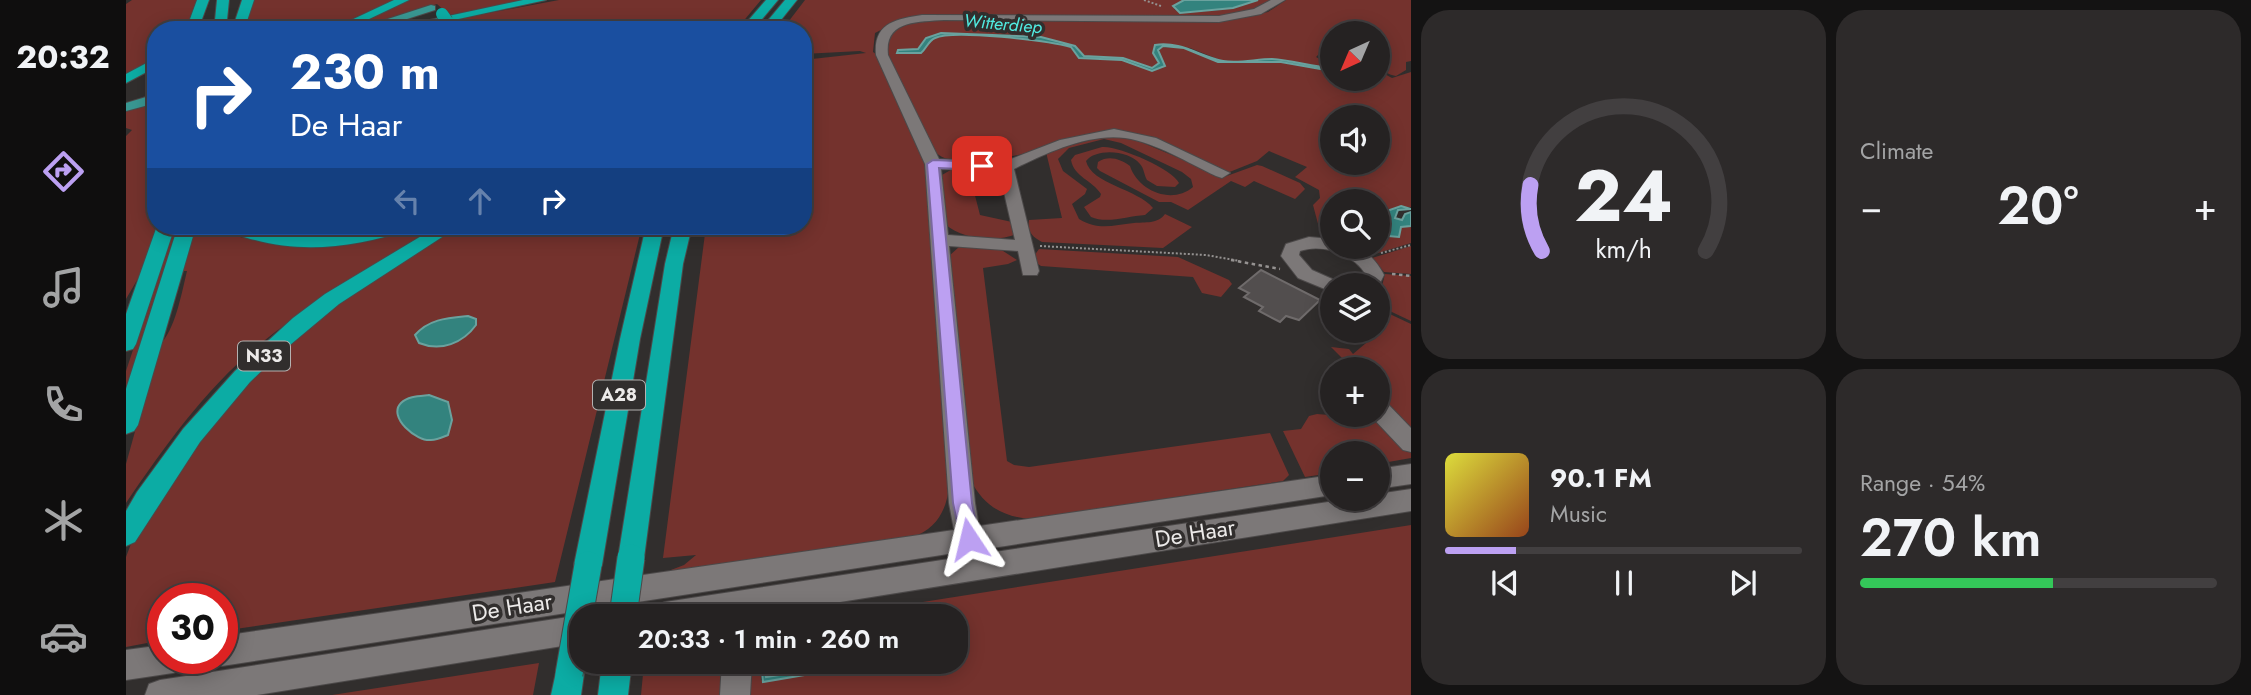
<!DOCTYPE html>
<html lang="en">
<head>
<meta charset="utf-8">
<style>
	body { margin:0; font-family:Jost,sans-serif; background:#2d2a2a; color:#f1f3f6; height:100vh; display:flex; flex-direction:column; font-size:26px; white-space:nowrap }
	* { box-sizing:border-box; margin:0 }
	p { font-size:23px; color:#a3a4a5 }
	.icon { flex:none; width:38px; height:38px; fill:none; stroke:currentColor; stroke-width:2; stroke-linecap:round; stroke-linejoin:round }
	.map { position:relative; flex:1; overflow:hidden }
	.panel { display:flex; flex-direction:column; gap:10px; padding:10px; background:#141313; width:840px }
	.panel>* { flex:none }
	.guide { position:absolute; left:21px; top:21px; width:665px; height:214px; border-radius:28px; box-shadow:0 4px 18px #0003,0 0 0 2px #423f40; background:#1a4fa0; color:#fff; overflow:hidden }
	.needle { width:46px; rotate:224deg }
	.controls { position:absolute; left:1194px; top:21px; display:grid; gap:14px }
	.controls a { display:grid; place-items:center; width:70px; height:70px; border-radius:50%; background:#252222; box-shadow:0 4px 18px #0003,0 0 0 2px #423f40; font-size:35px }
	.speed { position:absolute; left:21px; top:583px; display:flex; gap:14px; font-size:35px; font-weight:700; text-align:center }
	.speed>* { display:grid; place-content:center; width:91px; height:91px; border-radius:50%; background:#252222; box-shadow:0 4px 18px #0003,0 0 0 2px #423f40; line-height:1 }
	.speed .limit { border:10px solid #d22; background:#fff; color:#111 }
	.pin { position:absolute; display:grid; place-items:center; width:60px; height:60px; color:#fff; margin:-30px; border-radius:14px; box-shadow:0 4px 10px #0006 }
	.me { position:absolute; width:77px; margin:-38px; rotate:350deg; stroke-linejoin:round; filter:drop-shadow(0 0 5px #0008) }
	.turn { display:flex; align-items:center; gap:24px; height:147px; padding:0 28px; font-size:32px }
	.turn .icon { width:91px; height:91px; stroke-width:2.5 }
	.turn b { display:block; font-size:49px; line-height:60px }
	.lanes { display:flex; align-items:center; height:66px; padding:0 28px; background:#0003; justify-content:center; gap:35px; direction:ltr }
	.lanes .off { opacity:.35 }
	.big { font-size:52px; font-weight:600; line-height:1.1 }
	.panel .card { flex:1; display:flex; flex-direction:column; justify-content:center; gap:10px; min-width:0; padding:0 24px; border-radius:28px; background:#2d2a2a }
	.panel .dial { align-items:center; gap:0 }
	.dial svg { height:182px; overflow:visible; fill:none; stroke:#423f40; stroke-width:7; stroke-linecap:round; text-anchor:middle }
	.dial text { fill:#f1f3f6; stroke:none }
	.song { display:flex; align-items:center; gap:21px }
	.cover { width:84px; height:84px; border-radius:10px; background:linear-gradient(135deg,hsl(60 70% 55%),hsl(20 70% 35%)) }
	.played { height:7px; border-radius:4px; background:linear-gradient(90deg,#bca0f2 20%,#423f40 20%) }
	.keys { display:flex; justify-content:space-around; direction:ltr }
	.heat { display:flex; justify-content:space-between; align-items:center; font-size:38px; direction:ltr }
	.charge { height:10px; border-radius:5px; background:linear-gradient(90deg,#34c759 54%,#423f40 0) }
	.panel .tiles { flex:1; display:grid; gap:10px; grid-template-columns:repeat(2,1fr) }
	.trip { position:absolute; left:443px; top:604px; width:399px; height:70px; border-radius:28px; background:#252222; box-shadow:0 4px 18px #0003,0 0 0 2px #423f40; font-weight:600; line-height:70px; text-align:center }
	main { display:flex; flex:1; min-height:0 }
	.dock { display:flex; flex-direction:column; width:126px; justify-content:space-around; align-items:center; background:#0f0e0e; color:#a3a4a5 }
	.dock .icon { width:49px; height:49px }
	.dock .on { color:#bca0f2 }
	.dock b { font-size:32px; color:#f1f3f6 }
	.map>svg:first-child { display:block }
	.green { fill:#74322d; fill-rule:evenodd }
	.water { fill:#33837e; stroke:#6aa29e; stroke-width:2 }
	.building { fill:#524e4e; stroke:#6f6b6b; stroke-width:2 }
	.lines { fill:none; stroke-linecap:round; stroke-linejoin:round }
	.minor-casing { stroke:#4c4949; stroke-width:2 }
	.major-casing { stroke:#4c4949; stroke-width:2 }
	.highway-casing { stroke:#4c4949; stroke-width:2 }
	.path-far1 { stroke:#959291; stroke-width:2; stroke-dasharray:2 2; stroke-linecap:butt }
	.path { stroke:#959291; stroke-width:2.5; stroke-dasharray:3.5 3.5; stroke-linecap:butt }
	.minor { fill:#7c7878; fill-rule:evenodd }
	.major { fill:#399792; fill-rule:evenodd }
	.highway { fill:#0caca4; fill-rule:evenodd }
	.highway-bridge-far1-casing { stroke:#4c4949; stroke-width:13; stroke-linecap:butt }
	.highway-bridge-casing { stroke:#4c4949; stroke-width:29; stroke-linecap:butt }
	.highway-bridge-far1 { stroke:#0caca4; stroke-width:12 }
	.highway-bridge { stroke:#0caca4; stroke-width:27 }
	.route { fill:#bca0f2; stroke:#7a689d; stroke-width:2 }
	.labels { text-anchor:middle; stroke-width:7; stroke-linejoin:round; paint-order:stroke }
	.far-water-label { font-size:18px; font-style:italic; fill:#51ebe1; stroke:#312e2d }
	.shield { fill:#312e2d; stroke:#b4b2b1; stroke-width:2 }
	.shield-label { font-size:18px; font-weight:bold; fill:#eceae9 }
	.near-street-label { font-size:23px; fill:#eceae9; stroke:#312e2d }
</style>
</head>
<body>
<main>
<nav class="dock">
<b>20:32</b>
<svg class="icon on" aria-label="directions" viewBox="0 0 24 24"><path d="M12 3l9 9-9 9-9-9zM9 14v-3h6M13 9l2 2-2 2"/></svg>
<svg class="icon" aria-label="music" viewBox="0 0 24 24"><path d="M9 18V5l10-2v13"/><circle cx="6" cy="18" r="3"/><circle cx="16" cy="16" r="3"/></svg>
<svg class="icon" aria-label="phone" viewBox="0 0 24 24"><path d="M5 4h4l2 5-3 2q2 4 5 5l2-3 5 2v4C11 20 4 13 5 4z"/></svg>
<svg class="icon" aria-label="climate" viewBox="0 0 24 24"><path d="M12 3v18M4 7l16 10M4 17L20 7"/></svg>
<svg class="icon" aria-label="car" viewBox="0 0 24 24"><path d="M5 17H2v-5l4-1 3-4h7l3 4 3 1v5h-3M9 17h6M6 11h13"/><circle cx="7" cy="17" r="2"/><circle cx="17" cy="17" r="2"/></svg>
</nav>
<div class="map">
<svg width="1285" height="695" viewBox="0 0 1285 695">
	<rect width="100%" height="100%" fill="#312e2d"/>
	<path class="green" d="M6,0H74L61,30H30V59L0,76V4Z
		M126,0H274L207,30H120Z
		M282,0H406L323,15L311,4L229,30H215Z
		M433,0H635L610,30H332L325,20Z
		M679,0H1058L1051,3L1048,9L1054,13L1095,10L1132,0H1146L1129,10L1088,17L794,16L778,18L749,33L747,52L750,54L800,163L823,486C821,510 810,529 787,537L545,573V570L558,565L570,555L537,558L580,226H677V60L740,53L734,51L677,54V30H656Z
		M1160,0H1285V61L1280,62V70L1270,76C1248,72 1251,52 1251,33H1206V52H1195L1190,57L1206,66L1204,69L1147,59L1099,62L1064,48L1028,45L1033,63L1026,68L997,58L958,56L949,46L902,35L815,33L800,38L791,49L769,52L791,54L806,39L819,35L898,37L945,47L951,56L958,59L996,60L1020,69L1037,68L1033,47L1058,48L1098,63L1141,62L1174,64L1206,71V79H1251V70L1266,78L1285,72V207C1273,206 1263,212 1251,210V201H1206V214H1203L1206,241L1195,235L1187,205L1194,198L1193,190L1169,177L1181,167L1143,151L1131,161L1101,173L996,131H979C943,141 839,178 810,153L760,52V35L784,23L814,19L1098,21L1142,12ZM1206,117H1251V163H1206Z
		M30,102V226H35L21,263L0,299V136L6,130L0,128V111Z
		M979,136L1010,140L1098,177L1131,165L1136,166L1174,183L1179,189L1169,199L1128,181L1119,187L1105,181L1062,210L1045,202H1033L974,171L971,168L972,162C983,155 994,159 1004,166C1012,191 1046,205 1067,187L1065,179L1056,172L995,143L978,139L943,148L932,159L937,171L961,189L959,194L946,204L953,219C973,231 987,225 1008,223C1019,222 1032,224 1039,214L1066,227L1037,248L916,242C906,237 901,231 903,220L936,218L920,152Z
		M976,147C991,145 1047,169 1053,183L1049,187L1031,186L1021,180C1018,175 1018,168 1014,164C1003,150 970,148 960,161C965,184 1012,189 1027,208L1019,215C1002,216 981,224 965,217L958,207L974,197L975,194C966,180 948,177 945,160L949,155Z
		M828,168L864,169L876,174L852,173L844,176L854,215L886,222L893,233C871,243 837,240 819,224L816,175Z
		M1278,225L1285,226V243L1242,256L1225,247L1241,249L1251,247V235L1273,237L1275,227Z
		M48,226H55L0,401V371Z
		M68,226H95L114,237L152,245L180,247L274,232L291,226H314C253,263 190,299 134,344C80,388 39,446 0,503V464L33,345C49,332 56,291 61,271H56Z
		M123,226H259C216,239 166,239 123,226Z
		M334,226H516L429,582L96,631V598H37V640L0,647V557L8,536L61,450L161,342L212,303Z
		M1285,246V274L1258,272L1246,258Z
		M833,247L874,249L891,260L882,264L857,268L881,461L888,465L903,467L1144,433L1163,475L1157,481L903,519C875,516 857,505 844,479L823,256Z
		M913,249L1052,257L1103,280L1106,284L1095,297L1076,293L1067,277L915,266L909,262L908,256Z
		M1259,274L1285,276V321L1251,305V291L1256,286Z
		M1251,308L1285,324V430L1251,395V369H1227L1205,347L1223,349L1227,354L1253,332Z
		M1191,414L1203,415L1227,424L1257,420L1285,449V458L1251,464V453H1206V473L1179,477L1157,431L1175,429L1183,416Z
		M1285,525V695H617L618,662H635V680L638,682L755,662H830V616H708Z
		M563,662H604L602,695H515L517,674H544L559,671Z
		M638,662H735L640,677Z
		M413,663L407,695H206Z"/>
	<path class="water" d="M1058,0H1132L1107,8L1054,13L1047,6Z
		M815,33L915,37L949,46L958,56L997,58L1026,68L1033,63L1027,53L1029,45C1055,41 1073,56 1097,61C1113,64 1130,59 1146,59C1166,60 1186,67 1206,68V71L1155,62H1092L1058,48L1037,46L1032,50L1039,66L1026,71L996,60L953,58L945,47C923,41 827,29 809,38C802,41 801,48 795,53H771L772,50L792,49L800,38Z
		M1275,206L1285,209L1272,210L1269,218L1276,220L1279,214L1285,212V226L1275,227L1273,237L1251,235V210L1261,211Z
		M342,316L350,319V325C337,343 315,352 293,343L289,335C303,319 321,318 342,316Z
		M303,395L322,402L326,420L322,435C317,437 311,440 305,440C291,442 261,417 275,403C282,396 294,396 303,395Z
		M635,662H638L640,677L735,662H755L637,682Z"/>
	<path class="building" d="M1135,270L1194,300L1173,320L1160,316L1154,322L1133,311L1137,307L1118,297L1123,293L1113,288Z"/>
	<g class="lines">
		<g class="minor-casing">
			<path id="minor" d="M1145,0H1159L1135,14L1093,22L818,20C792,22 758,20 762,55L813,159L877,162L934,140L988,129L1030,138L1104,173L1096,178L1090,176C1062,163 1031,143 999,138C963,133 920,153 888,169L913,271L911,275H897L892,251L823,246L849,503L853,526L1206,475V495L860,549L862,553L1222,499H1251V494L1285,489V511L626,616H525L529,606L539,602L836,557L835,552L96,666L86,661L84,658H96V636L828,530L823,503L799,164L750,55C747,23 770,19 796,15L1093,16L1128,9ZM815,169L873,171L889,240L822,235Z
				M1183,237L1206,239V247C1232,247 1245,250 1258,275L1251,289V285H1235L1240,275C1228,254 1196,243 1174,251L1173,255L1186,270L1213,282L1215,285H1206V292L1172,278L1155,256L1160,244Z
				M1251,398L1259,401L1285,428V452L1277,450L1244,415H1251Z
				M1285,464V484L1251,489V469Z
				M455,615L458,616H455V643L131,695H19L23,684L34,680Z
				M37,645V658H62L58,669L47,673L0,680V650Z
				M596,662H626L624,695H594Z"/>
		</g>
		<g class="major-casing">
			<path id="major" d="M305,5L309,6V10L247,30H228Z
				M299,26L308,27L310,30H293Z
				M30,94V103L0,111V103Z"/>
		</g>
		<g class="highway-casing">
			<path id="highway" d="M71,0H83L72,30H60Z
				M91,0H103L100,30H88Z
				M116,0H128L118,30H106Z
				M268,0H283L220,30H204Z
				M397,0H420L282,30H257Z
				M640,0H652L627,30H614Z
				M659,0H671L647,30H634Z
				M30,58V67L0,83V74Z
				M31,226H49L10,344L7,349L0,351V314Z
				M52,226H70L12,425L8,431L0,434V389Z
				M100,226H123L149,234L192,237L259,226H286L283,230C232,246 181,254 129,240C119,238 107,234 100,226Z
				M312,226H333L213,304L152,355L124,382L74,442L9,542L0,546V511L11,492L57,429L109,371L167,318L199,294Z
				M520,226H538L514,339L476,565L472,574L462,577L452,574L448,565L494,339Z
				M548,226H566L557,264L518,558L515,567L505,570L495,567L492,558L539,264Z
				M443,659L454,663L458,674L455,695H425L432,663Z
				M476,662H506L502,695H472Z"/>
		</g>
		<path class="path-far1" d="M1018,0L1035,6
			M914,246L1080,255L1114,261
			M1255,253L1285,245"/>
		<path class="path" d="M1105,260L1154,269
			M1266,274L1285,276"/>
		<use href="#minor" class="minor"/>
		<use href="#major" class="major"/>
		<use href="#highway" class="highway"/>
		<g class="highway-bridge-far1-casing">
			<path id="highway-bridge-far1" d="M316,14L321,21"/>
		</g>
		<g class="highway-bridge-casing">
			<path id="highway-bridge" d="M497,616L505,558
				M443,674L462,565"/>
		</g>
		<use href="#highway-bridge-far1" class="highway-bridge-far1"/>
		<use href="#highway-bridge" class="highway-bridge"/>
	</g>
	<path class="route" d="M807,160L856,162L862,166L856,170L813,168L846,503L853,539L850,545L843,548L836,545L827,503L801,164Z"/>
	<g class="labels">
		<g class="far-water-label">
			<text transform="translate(877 24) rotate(5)" y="6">Witterdiep</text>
		</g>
		<g class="shield">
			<rect x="112" y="341.5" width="52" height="29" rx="5"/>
			<rect x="467" y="380.5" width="52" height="29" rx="5"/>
		</g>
		<g class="shield-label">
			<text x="138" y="362">N33</text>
			<text x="493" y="401">A28</text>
		</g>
		<g class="near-street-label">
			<text transform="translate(1069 533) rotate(-9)" y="8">De Haar</text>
			<text transform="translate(386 607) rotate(-9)" y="8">De Haar</text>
		</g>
	</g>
</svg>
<div class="controls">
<a><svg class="needle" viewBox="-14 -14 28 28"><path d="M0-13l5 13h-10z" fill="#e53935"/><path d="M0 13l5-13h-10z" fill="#a3a4a5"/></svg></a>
<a><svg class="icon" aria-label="sound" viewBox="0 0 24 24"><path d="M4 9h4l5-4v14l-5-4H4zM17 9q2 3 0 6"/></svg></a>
<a><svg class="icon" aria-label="search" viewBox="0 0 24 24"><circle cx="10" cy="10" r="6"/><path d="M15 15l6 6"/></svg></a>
<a><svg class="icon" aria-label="layers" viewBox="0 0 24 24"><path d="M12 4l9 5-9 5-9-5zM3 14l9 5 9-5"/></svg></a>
<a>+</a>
<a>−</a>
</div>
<div class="speed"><div class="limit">30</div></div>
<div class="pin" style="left:856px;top:166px;background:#d93025"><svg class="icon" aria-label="arrive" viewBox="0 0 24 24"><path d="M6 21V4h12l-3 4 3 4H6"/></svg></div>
<svg class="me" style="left:843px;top:539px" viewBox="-20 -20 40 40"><path d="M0-17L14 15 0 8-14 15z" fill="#bca0f2" stroke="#fff" stroke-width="4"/></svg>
<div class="trip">20:33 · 1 min · 260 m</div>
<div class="guide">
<div class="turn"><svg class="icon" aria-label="right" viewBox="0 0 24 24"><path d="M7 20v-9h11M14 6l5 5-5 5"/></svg><div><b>230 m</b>De Haar</div></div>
<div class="lanes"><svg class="icon off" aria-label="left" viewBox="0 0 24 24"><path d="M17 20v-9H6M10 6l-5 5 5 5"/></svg><svg class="icon off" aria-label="ahead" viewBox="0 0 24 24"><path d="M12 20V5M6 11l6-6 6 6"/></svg><svg class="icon" aria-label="right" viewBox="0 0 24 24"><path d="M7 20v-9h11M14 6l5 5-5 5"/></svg></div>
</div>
</div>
<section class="panel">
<div class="tiles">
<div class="card dial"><svg viewBox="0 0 100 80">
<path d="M14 69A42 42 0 1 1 86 69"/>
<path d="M14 69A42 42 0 0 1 9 40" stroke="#bca0f2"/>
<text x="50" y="56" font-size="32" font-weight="700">24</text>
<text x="50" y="72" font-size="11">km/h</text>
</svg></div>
<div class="card"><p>Climate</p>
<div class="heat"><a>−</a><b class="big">20°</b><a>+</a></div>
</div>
<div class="card">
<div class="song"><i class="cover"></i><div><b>90.1 FM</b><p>Music</p></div></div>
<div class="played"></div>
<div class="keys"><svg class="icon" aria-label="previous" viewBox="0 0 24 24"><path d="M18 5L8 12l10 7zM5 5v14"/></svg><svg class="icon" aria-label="pause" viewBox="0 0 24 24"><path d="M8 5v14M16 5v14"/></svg><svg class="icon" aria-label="next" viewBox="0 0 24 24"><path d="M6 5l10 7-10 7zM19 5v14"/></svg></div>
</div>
<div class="card"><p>Range · 54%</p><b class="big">270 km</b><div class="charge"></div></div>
</div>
</section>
</main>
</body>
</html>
